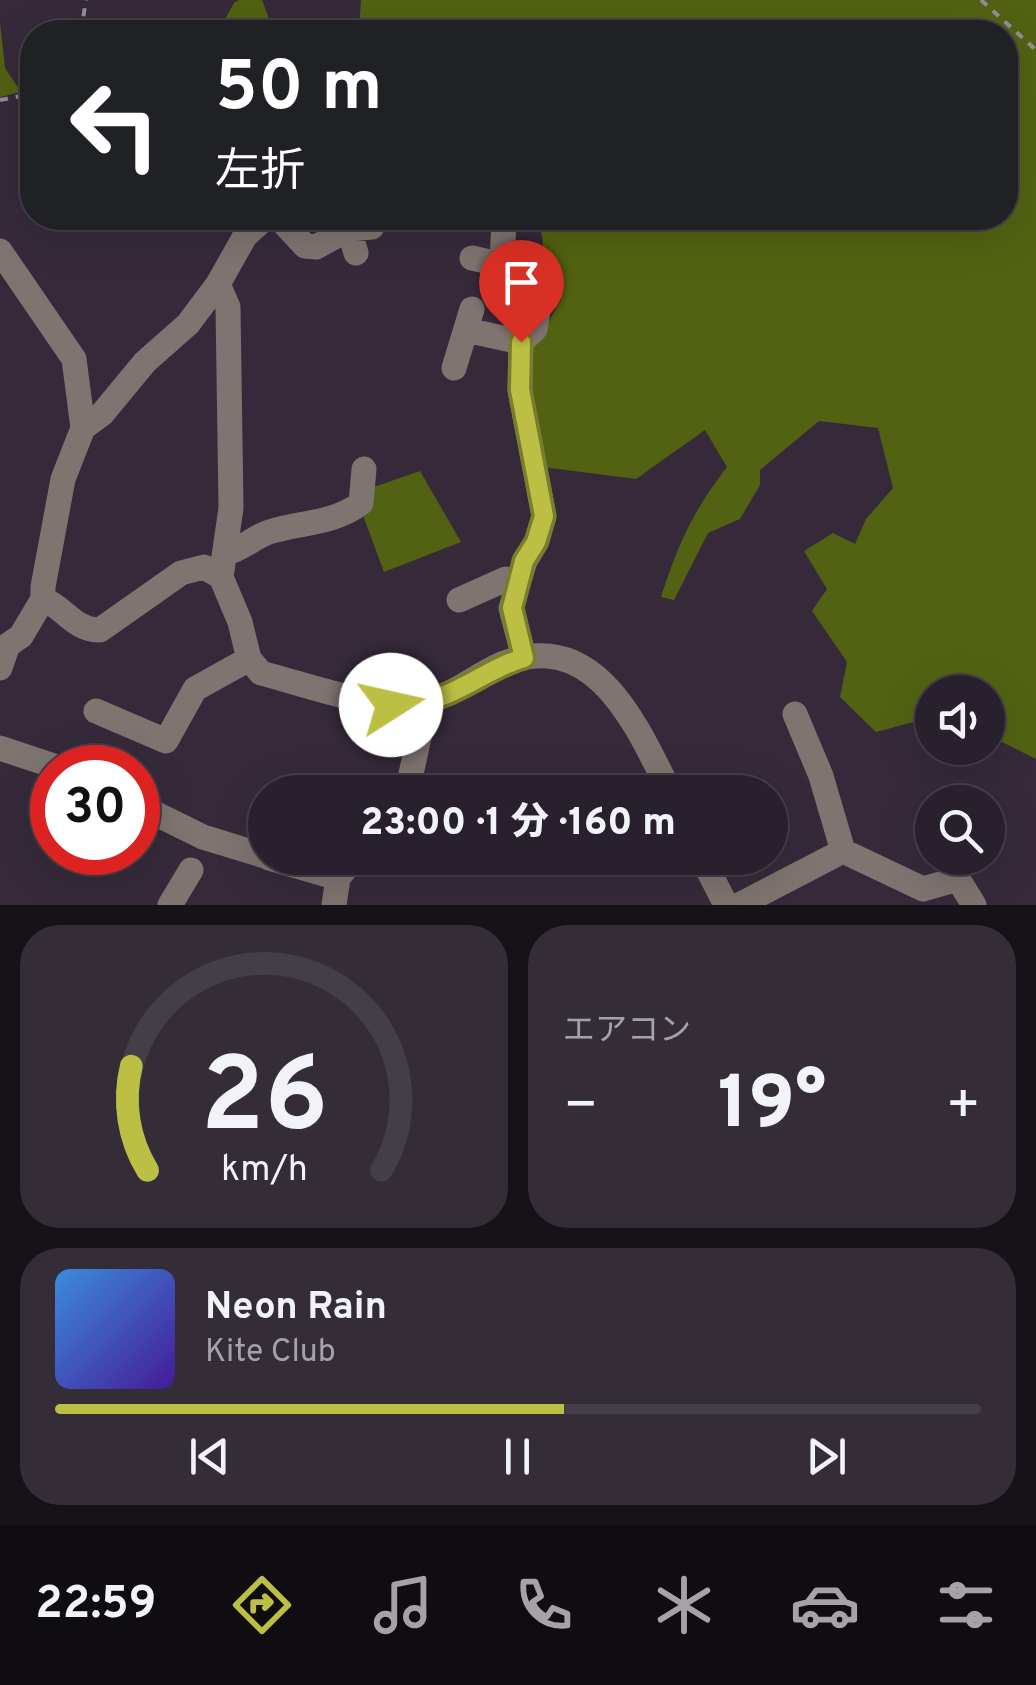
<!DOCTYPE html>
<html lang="ja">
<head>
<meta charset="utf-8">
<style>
	body { margin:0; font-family:Overpass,"Noto Sans JP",sans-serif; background:#342d38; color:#f1f3f6; height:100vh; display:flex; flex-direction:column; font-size:38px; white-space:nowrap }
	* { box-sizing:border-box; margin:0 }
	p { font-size:32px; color:#a5a3a9 }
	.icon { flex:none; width:55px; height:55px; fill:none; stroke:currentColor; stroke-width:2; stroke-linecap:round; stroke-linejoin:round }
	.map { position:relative; height:905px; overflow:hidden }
	.drawer { display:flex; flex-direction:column; gap:20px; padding:20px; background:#161218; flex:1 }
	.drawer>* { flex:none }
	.top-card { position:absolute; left:20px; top:20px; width:998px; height:210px; border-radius:40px; box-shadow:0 10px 40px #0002,0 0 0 2px #443e48; background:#202124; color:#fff; overflow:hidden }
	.controls { position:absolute; left:915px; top:675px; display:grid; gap:20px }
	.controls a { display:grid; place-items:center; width:90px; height:90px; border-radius:50%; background:#28202c; box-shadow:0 10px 40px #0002,0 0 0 2px #443e48; font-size:50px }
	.speed { position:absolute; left:30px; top:745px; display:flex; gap:20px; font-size:50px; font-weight:700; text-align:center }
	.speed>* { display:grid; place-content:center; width:130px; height:130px; border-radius:50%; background:#28202c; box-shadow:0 10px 40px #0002,0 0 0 2px #443e48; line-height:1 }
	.speed .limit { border:15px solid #d22; background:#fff; color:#111 }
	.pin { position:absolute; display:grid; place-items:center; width:85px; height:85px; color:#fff; margin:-102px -42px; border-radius:50% 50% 50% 0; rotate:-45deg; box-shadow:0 0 10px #0007 }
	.pin .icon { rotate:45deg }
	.me { position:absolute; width:110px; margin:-55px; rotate:80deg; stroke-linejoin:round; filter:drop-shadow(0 0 8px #0008) }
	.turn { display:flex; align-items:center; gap:35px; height:210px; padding:0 30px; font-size:45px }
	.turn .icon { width:130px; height:130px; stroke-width:2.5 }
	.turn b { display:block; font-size:70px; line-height:85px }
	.big { font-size:75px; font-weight:800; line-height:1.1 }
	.drawer .card { flex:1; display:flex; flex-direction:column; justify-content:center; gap:15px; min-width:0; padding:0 35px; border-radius:40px; background:#342d38 }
	.drawer .dial { align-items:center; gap:0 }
	.dial svg { height:260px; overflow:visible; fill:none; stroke:#443e48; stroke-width:7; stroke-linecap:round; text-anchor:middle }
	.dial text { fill:#f1f3f6; stroke:none }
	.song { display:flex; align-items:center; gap:30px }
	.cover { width:120px; height:120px; border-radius:15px; background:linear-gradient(135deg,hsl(210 70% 55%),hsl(260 70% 35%)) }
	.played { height:10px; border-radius:5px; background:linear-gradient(90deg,#bbc044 55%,#443e48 55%) }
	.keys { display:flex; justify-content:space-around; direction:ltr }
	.heat { display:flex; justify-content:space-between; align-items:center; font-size:55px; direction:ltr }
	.drawer .tiles { flex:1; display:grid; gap:20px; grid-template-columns:1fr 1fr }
	.card:last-child { grid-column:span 2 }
	.trip { position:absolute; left:248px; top:775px; width:540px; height:100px; border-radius:50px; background:#28202c; box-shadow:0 10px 40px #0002,0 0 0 2px #443e48; font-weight:800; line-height:100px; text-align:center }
	.dock { display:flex; height:160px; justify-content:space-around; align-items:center; background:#100d12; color:#a5a3a9 }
	.dock .icon { width:70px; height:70px }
	.dock .current { color:#bbc044 }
	.dock b { font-size:45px; color:#f1f3f6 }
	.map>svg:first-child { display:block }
	.forest { fill:#526212 }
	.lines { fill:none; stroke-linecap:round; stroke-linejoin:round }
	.path { stroke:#958c99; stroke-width:4; stroke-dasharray:8 8; stroke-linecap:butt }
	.minor { stroke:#7e7470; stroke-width:25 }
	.route-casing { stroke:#7a7d2c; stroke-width:25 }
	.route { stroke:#bbc044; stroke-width:18 }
</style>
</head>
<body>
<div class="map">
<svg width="1036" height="905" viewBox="0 0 1036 905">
	<rect width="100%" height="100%" fill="#362a3a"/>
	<path class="forest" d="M239,0H262L274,32H221L219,30L234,3Z
		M361,0H1036V759L988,735V692H932V721L921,720L876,732L840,697L847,662L812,611L827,589L804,551L833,533L855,544L866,519L893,488L878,428L819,421L760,470V485L740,519L708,533L674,600L661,597C679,542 692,513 727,467L705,430L636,479L543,467L526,360L561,300L539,259L543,244L539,218H1005V32H359Z
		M0,22L5,68L21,92L0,97Z
		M420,471L461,542L384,572L358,502L374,487Z"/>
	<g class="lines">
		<path class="path" d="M981,0L1036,50
			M81,32L86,0
			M0,100L32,94"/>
		<path class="minor" d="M279,218L305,246L316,247L349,229L372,227
			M349,229L356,253
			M0,251L74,359L83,428L63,479L43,587V599L21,636L8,645L0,668
			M472,258L544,274L535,329L521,342L520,390L544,516L537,541L525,561L511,608L524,658
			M502,265L504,218
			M218,284L228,307L231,508L221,577L240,622L249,659L261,673C311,686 376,712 426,701C455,695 476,675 502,664C596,626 637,727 670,792
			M466,330L521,342
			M454,368L472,309
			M83,428L102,414L145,362L188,324L218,284L245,236L265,218
			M226,553C243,549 254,537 269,532C301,522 334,524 361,503L364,469
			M43,599C65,608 74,630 100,630L181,573L204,567L221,577
			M459,600L506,579L518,581
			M96,711L166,741L195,689L249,659
			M795,714L821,776L843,851
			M0,748L60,768
			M407,792L427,701
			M138,805L203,837L265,856
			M269,858L338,878
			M702,858L726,905
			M170,905L191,870
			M334,905L338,878L354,858
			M739,905L843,851L923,889L958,879L974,905"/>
	</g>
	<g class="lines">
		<g class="route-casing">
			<path id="route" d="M391,705C410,703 428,702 445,695C473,684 495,666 524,658L512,608L524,561L536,542L544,516L520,390L521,342"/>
		</g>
		<use href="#route" class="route"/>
	</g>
</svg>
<div class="controls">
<a><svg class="icon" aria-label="sound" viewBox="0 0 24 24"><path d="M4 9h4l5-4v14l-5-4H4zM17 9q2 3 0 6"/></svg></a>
<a><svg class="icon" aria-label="search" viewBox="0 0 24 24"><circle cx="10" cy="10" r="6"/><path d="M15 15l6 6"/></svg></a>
</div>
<div class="speed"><div class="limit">30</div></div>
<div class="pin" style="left:521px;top:342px;background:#d93025"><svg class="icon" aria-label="arrive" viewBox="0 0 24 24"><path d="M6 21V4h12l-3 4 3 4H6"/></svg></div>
<svg class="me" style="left:391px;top:705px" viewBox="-20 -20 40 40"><circle r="19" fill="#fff"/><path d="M0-13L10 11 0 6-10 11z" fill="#bbc044"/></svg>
<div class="trip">23:00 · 1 分 · 160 m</div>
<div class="top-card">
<div class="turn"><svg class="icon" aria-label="left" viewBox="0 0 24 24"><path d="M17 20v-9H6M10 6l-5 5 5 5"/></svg><div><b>50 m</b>左折</div></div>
</div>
</div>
<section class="drawer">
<div class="tiles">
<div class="card dial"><svg viewBox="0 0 100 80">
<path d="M14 69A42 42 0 1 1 86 69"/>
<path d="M14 69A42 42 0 0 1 9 37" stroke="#bbc044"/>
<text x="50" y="56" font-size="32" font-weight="700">26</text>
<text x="50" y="72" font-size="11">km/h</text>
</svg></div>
<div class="card"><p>エアコン</p>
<div class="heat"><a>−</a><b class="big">19°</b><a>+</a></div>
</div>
<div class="card">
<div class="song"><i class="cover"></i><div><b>Neon Rain</b><p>Kite Club</p></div></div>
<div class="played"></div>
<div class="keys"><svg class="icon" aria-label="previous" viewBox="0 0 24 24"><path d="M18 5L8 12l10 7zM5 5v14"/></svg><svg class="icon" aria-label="pause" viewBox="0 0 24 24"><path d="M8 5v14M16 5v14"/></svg><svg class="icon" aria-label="next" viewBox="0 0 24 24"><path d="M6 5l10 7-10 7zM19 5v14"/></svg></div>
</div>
</div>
</section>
<nav class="dock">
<b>22:59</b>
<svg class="icon current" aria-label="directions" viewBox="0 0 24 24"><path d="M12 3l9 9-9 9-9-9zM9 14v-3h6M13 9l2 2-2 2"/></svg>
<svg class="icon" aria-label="music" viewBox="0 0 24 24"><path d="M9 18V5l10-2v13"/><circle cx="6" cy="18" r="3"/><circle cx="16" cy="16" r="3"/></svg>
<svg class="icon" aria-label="phone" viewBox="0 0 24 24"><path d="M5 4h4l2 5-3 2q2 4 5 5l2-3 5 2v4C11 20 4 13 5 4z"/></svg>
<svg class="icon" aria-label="climate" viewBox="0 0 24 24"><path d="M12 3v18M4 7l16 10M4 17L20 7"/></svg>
<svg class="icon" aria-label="car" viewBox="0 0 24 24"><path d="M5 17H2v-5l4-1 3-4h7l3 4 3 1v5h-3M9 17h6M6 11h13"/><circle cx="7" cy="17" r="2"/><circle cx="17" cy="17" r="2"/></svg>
<svg class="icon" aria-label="filters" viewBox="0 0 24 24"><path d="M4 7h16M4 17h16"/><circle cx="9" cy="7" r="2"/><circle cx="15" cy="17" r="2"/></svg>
</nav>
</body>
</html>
